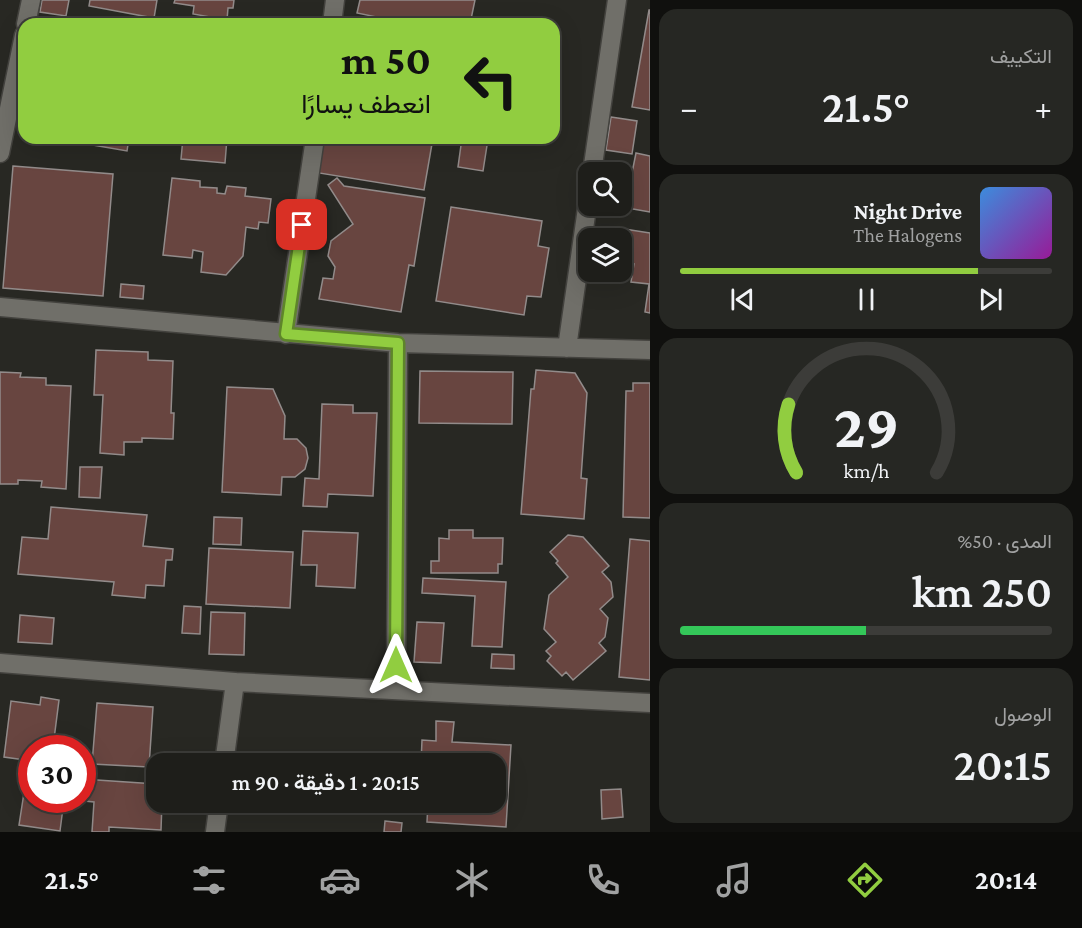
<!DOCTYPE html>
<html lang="ar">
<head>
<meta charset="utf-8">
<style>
	body { margin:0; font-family:"Crimson Pro",Vazirmatn,serif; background:#262723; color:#f1f3f6; direction:rtl; height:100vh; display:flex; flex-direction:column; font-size:22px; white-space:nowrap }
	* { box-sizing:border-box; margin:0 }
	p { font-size:20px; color:#a1a2a2 }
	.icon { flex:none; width:33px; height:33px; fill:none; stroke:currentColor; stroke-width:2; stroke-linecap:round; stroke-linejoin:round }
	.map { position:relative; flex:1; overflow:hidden; direction:ltr }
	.sheet { display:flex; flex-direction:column; gap:9px; padding:9px; background:#10100e; width:432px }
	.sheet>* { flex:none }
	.top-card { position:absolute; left:18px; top:18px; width:542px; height:126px; border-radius:18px; box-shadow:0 6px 24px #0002,0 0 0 2px #3c3c39; direction:rtl; background:#91cd40; color:#111; overflow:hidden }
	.tools { position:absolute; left:578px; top:162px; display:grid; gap:12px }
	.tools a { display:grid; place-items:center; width:54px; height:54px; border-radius:12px; background:#1e1e1a; box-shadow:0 6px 24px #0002,0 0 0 2px #3c3c39; font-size:30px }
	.speed { position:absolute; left:18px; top:735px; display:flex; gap:12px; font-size:30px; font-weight:700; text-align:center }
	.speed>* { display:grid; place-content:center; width:78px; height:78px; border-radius:50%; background:#1e1e1a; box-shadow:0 6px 24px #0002,0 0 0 2px #3c3c39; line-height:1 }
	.speed .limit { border:9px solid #d22; background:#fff; color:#111 }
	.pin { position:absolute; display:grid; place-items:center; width:51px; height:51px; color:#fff; margin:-26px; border-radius:12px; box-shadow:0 3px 9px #0006 }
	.me { position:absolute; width:66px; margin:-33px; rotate:0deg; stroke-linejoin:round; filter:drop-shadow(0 0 4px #0008) }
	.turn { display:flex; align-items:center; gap:21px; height:126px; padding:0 30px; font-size:27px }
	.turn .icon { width:78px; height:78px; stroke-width:2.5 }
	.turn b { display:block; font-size:42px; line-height:51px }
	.big { font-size:45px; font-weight:600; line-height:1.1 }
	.sheet .tile { flex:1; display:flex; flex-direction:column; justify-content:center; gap:9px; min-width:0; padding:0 21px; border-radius:18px; background:#262723 }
	.sheet .dial { align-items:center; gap:0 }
	.dial svg { height:156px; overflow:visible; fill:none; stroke:#3c3c39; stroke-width:7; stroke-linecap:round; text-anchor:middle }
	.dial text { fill:#f1f3f6; stroke:none }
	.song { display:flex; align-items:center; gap:18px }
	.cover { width:72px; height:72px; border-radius:9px; background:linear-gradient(135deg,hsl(210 70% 55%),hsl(300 70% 35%)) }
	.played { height:6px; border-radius:3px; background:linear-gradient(90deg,#91cd40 80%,#3c3c39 80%) }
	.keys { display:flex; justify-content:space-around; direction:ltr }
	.heat { display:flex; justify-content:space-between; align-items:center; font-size:33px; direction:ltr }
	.charge { height:9px; border-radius:4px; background:linear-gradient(90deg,#34c759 50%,#3c3c39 0) }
	.trip { position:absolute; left:146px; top:753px; width:360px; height:60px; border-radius:18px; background:#1e1e1a; box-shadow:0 6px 24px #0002,0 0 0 2px #3c3c39; font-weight:600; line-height:60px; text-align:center; direction:rtl }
	.tab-bar { display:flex; height:96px; justify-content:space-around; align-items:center; background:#0c0c0a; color:#a1a2a2 }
	.tab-bar .icon { width:42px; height:42px }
	.tab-bar .selected { color:#91cd40 }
	.tab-bar b { font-size:27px; color:#f1f3f6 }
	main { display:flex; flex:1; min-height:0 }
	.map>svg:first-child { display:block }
	.building { fill:#684540; stroke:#928b8a; stroke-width:1.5 }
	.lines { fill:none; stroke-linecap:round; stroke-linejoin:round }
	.minor-casing { stroke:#43423e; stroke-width:21 }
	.minor { stroke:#706f69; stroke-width:18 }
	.route-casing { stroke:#5e852a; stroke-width:15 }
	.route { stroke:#91cd40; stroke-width:10 }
</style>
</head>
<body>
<main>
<section class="sheet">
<div class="tile"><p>التكييف</p>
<div class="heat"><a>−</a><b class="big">21.5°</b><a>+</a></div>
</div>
<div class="tile">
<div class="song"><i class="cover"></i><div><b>Night Drive</b><p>The Halogens</p></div></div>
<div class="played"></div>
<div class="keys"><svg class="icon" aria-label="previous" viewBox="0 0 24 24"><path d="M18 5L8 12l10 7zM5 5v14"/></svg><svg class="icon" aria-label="pause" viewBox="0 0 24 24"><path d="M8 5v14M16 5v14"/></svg><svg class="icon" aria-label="next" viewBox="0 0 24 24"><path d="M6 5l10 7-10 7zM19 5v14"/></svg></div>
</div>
<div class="tile dial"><svg viewBox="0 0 100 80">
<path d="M14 69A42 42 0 1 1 86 69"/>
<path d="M14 69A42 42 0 0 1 10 34" stroke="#91cd40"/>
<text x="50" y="56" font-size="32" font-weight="700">29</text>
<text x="50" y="72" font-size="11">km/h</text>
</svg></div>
<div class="tile"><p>المدى · 50%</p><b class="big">250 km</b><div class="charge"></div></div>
<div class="tile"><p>الوصول</p><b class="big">20:15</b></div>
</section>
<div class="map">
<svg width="650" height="832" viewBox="0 0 650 832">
	<rect width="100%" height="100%" fill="#282823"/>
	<path class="building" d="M42,0H69L66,16L40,12Z
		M90,0H157L154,18L89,6Z
		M175,0H234L233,8H228L227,20L193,14L194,6L174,3Z
		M360,0H475L470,24H410L357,13Z
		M649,10H650V110L632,107Z
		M611,117L637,121L632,154L606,150Z
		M70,138H129L127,151L70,141Z
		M183,138H227L225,163L181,159Z
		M324,138H433L424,190L319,173Z
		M462,138L488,139L483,171L458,167Z
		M636,153L650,156V212L616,206H621V177L631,178Z
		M13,166L113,174L103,296L3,288Z
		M172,178L200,181V187L217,188V193L225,194L227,186L246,188L245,196L271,199L268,223L259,222L258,229L246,227L243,256L226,275L201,272L203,252L193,250L192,258L163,255Z
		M337,178L344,186L425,198L414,266L409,265L401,312L319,299L323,278L333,279L335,267L328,256L331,241L353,224L328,185Z
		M451,207L542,221L538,246L549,248L541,297L527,296L524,315L436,301Z
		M618,228L650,233V313L645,312L649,284L631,282L634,264L621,262V238H617Z
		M121,284L144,286L143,299L120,297Z
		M96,350L148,352V360L173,361L171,413H174L173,439L142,438V442H124V455L100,453L103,395H94Z
		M536,370L575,373L587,393L581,478L587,479L584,519L521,514L531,389H534Z
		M420,371L513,372L512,424L419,423Z
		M0,372L21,373L20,377L46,378V385L71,386L66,489L41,487L42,481L18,480V484H0Z
		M633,383H650V518L623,517L626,391H633Z
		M227,387L273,389L285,416L284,439H297L306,448L308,458L305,469L295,477H282L281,495L222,492Z
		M322,404L353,405V413H377L373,496L328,494L327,507L303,506L305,478L319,479Z
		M80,467H102L100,498L79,497Z
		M51,507L147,515L143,546L173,549L172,560H166L164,586L146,585L145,598L112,595L114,582L18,574L22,537L48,539Z
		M214,517L242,518L241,545L213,544Z
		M449,530H473V538H503L502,564H498V573H431V561H439V538L449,539Z
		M303,531L358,533L355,588L316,586L317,565H301Z
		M568,535L583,537L609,566L602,572L611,582L613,597L600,609L608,618L605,637L599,643L606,651L573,680L566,672L562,676L547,661L551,656L546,651L556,642L544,629L549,595L568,577L556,563L558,561L550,552Z
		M630,539L650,541V680L619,677Z
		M209,548L293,552L290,608L206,604Z
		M423,578L506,582L502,647L472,646L475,596L422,593Z
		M184,606L201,607L200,634L182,633Z
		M211,612L245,613L244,655L209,654Z
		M20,615L54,618L52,644L18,642Z
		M417,622L444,623L441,663L414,662Z
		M492,654L514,655V669L491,668Z
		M41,697L59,700L53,747L67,748H32V761L4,757L11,701L40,705Z
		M97,703L153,707L149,767L92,764Z
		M436,721L454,722L452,742L511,745L506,827L427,822L428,802H495V764H421L422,740L436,741Z
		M28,767L32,768V800H64L60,831L19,825Z
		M82,779L156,784V802H162L161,830L109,827V832H92L94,802L74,800H82Z
		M621,789L623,817L602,819L601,790Z
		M385,821L402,823L401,832H384Z"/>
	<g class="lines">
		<g class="minor-casing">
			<path id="minor" d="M26,24L31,0
				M332,24L335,0
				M0,153L24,35
				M592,172L617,0
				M0,307L398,343L650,350
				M286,334L315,138
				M567,348L588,201
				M0,663L235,682L650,703
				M396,688L398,343
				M224,764L235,682
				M215,832L219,802"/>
		</g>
		<use href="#minor" class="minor"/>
	</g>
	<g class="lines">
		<g class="route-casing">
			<path id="route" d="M302,225L286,334L398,343L396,665"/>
		</g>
		<use href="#route" class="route"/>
	</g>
</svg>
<div class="tools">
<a><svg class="icon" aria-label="search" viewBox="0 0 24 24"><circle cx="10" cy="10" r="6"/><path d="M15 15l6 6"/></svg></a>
<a><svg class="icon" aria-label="layers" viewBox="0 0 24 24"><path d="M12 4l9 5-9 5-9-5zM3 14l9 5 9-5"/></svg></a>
</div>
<div class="speed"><div class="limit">30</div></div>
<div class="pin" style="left:302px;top:225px;background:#d93025"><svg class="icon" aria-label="arrive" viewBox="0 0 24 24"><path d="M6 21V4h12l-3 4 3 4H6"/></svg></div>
<svg class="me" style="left:396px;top:665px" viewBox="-20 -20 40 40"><path d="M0-17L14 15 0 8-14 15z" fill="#91cd40" stroke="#fff" stroke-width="4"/></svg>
<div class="trip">20:15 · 1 دقيقة · 90 m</div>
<div class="top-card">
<div class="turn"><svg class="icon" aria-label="left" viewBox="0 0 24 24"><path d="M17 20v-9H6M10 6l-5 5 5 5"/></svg><div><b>50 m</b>انعطف يسارًا</div></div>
</div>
</div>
</main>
<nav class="tab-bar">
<b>20:14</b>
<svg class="icon selected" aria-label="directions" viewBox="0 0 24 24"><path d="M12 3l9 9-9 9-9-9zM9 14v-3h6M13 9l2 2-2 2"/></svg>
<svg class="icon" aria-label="music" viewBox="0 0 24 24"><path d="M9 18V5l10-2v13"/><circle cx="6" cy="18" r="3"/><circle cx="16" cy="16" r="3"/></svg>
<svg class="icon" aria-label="phone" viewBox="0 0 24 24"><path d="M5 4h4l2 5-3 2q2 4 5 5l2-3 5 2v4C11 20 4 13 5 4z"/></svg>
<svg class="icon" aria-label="climate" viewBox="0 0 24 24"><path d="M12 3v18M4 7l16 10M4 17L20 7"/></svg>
<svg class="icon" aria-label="car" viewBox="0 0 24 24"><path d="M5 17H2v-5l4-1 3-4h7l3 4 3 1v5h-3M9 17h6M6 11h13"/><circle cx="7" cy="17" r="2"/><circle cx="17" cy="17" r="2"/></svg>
<svg class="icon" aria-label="filters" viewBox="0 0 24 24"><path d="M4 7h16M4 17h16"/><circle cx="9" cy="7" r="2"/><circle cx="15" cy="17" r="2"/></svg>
<b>21.5°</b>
</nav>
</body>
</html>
